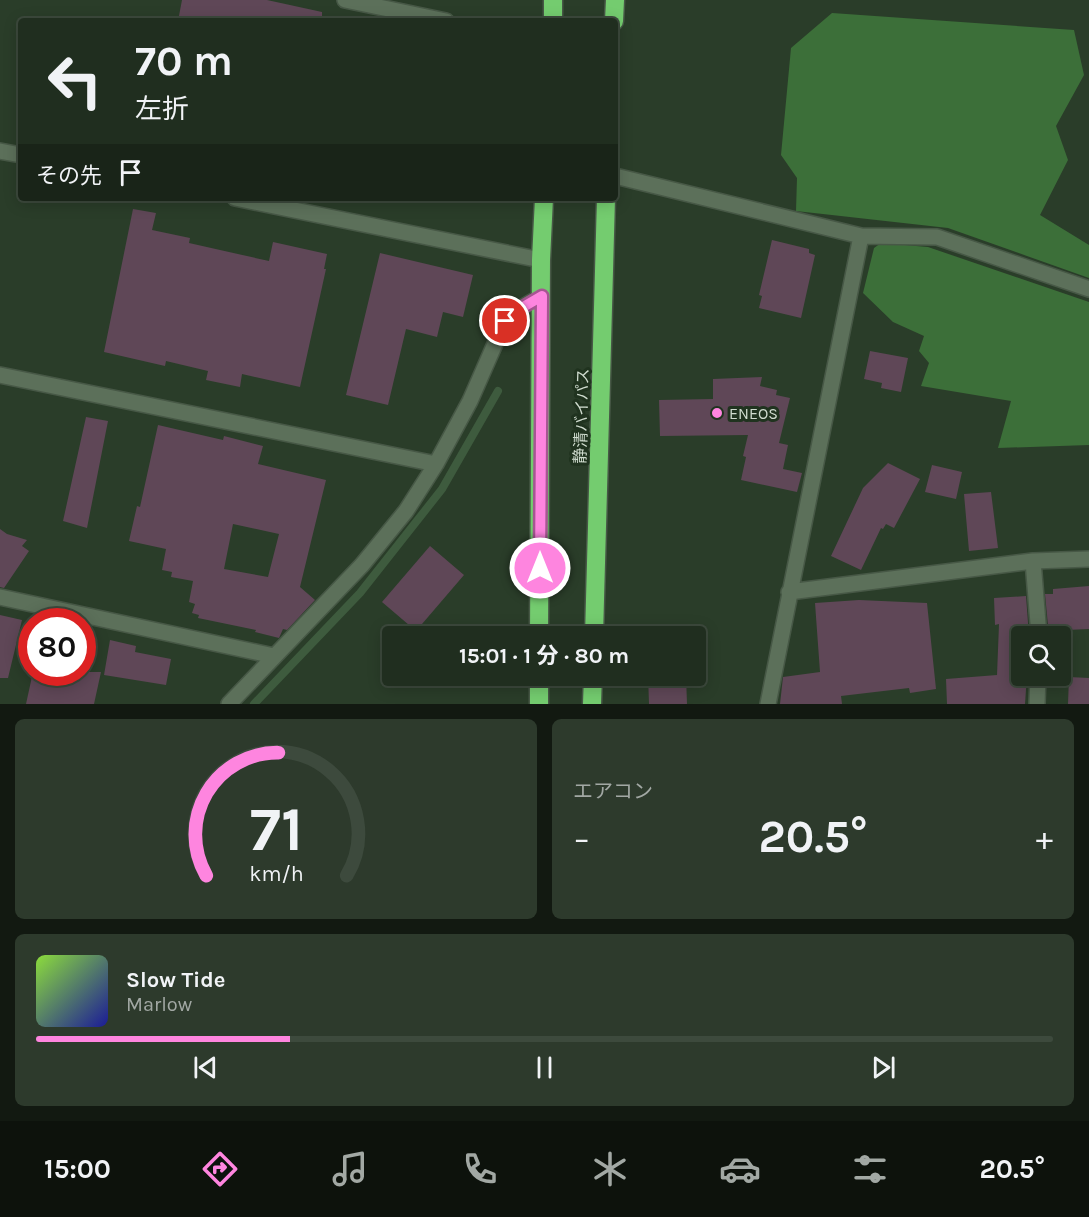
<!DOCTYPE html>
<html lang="ja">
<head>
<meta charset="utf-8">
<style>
	body { margin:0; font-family:Karla,"Noto Sans JP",sans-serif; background:#2d3a2c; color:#f1f3f6; height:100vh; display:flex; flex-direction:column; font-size:22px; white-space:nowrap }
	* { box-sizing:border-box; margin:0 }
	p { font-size:20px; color:#a2a8a4 }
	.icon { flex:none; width:33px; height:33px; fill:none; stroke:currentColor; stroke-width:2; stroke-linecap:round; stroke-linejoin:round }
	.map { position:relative; height:704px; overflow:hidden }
	.sheet { display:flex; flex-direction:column; gap:15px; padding:15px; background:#121911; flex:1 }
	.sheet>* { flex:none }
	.top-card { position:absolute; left:18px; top:18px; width:600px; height:183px; border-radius:6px; box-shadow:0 3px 15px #0003,0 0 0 2px #3d4a3d; background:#202e1f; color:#f1f3f6; overflow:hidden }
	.controls { position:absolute; left:1011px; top:626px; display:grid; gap:12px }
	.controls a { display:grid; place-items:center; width:60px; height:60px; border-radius:6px; background:#202e1f; box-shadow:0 3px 15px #0003,0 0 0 2px #3d4a3d; font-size:30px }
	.speed { position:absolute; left:18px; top:608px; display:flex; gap:12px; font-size:30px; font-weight:700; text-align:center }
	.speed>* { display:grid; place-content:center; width:78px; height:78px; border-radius:50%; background:#202e1f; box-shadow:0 3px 15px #0003,0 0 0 2px #3d4a3d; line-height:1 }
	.speed .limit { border:9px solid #d22; background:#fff; color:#111 }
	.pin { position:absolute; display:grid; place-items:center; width:51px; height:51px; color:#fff; margin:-26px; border:3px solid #fff; border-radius:50%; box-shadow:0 2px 6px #0007 }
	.me { position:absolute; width:66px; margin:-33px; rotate:0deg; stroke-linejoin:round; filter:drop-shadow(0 0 4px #0008) }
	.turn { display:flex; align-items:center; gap:21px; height:126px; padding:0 18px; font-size:27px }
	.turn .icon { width:78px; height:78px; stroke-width:2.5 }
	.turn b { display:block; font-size:42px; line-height:51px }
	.then { display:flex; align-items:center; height:57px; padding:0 18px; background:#0003; gap:12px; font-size:22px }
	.big { font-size:45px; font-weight:700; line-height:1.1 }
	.sheet .widget { flex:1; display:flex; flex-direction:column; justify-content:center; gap:9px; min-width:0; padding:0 21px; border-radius:9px; background:#2d3a2c }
	.sheet .dial { align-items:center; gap:0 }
	.dial svg { height:156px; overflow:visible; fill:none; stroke:#3d4a3d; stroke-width:7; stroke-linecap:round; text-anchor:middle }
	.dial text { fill:#f1f3f6; stroke:none }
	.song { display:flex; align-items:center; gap:18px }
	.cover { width:72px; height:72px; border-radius:9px; background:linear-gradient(135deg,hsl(90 70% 55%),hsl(240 70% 35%)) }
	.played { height:6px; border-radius:3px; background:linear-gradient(90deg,#fe85df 25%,#3d4a3d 25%) }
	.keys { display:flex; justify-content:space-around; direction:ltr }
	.heat { display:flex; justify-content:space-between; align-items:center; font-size:33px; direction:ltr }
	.sheet .tiles { flex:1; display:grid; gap:15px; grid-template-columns:1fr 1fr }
	.widget:last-child { grid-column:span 2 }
	.trip { position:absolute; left:382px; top:626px; width:324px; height:60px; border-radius:6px; background:#202e1f; box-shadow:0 3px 15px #0003,0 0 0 2px #3d4a3d; font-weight:700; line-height:60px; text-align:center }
	.tab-bar { display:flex; height:96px; justify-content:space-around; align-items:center; background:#0d120c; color:#a2a8a4 }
	.tab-bar .icon { width:42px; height:42px }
	.tab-bar .on { color:#fe85df }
	.tab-bar b { font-size:27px; color:#f1f3f6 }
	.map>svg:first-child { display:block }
	.green { fill:#3c6f39 }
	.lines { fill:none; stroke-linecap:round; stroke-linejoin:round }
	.stream { stroke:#3e5b3e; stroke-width:8 }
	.building { fill:#5f4757; fill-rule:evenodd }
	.street-casing { stroke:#475846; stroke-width:18 }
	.highway-casing { stroke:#475846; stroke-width:21 }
	.street { stroke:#5c705a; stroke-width:15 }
	.highway { stroke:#74cc6f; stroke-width:18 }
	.route-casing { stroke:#a55691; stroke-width:15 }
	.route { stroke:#fe85df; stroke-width:10 }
	.poi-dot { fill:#fe85df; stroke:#20331f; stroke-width:2 }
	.labels { text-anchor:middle; stroke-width:6; stroke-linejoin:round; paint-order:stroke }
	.poi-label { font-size:16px; fill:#d0dccf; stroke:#20331f; text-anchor:start }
	.street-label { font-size:16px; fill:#d0dccf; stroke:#20331f }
</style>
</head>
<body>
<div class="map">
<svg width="1089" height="704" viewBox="0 0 1089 704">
	<rect width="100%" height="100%" fill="#2a3d29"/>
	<path class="green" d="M832,13L1074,30L1084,75L1056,126L1068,160L1040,215L1089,245V278L948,228L796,211L797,178L781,155L791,48Z
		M881,243L928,247L1089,302V445L998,448L1011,401L921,386L929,363L919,351L924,336L893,322L863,293L874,248Z"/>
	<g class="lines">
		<path class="stream" d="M254,704L360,593L442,489L498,391"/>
	</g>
	<path class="building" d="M182,0H267L322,12V21H178Z
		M133,209L156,213L152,230L190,238L189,243L269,261L273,242L327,254L324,269H326L300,387L242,374L240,387L206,380L208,371L166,361L165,366L104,352Z
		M772,240L809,249V253L815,255L801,318L759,308L762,296L759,295Z
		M380,253L473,275L463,317L443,312L437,337L406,329L388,405L346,395Z
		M870,351L908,358L901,392L881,388L882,383L864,379Z
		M762,377L760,386L777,390L776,395L790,398L779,443L788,445L783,469L802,473L797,492L741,480L746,457L743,456L748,435L660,436L659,400L713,399V379Z
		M86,417L108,421L87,528L63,521Z
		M158,425L223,440L224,436L263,446L258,464L326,480L300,587L315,600L287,630L283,629L279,638L255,632L256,630L198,618L199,615L192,613L195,604L189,602L193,581L171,577L172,572L162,570L166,549L129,541L137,506L140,507ZM233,524L279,534L268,577L224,569Z
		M888,463L920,479L894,528L886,524L883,529L881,528L861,570L831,556L863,488Z
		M932,465L962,472L956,499L925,492Z
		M991,492L998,548L969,551L964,494Z
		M0,529L7,534L27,540L22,546L29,551L4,588L0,587Z
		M430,546L464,575L416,631L382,602Z
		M1089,586V629L1067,630V635L1049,636L1045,594H1053V589Z
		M1026,596L1029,636H1022V675H1027L1025,704H947L946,679L997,675L999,624L995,625L994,598Z
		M859,600L927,603L936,689L910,693L909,688L841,696L842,704H780L783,677L820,672L815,603Z
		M0,615L22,620L8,678H0Z
		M110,640L136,646L135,652L171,659L166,685L104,675Z
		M33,672H101L94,704H26Z
		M648,675H686L687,704H649Z
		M1069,677L1089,678V704H1068Z"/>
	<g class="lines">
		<g class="street-casing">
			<path id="street" d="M345,0L446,21
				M0,151L21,155
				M615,176L861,236L937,237L1089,289
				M235,198L541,260
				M0,375L436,464
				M1033,561L1039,636
				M789,592L1033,561L1089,559
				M0,597L274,656
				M229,704L362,565L406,511L436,464L470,401L505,321L518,310L542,296
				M768,704L861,236
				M1037,704L1038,675"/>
		</g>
		<g class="highway-casing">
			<path id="highway" d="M553,21V0
				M614,21L615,0
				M539,636L541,260L544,198
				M594,636L606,198
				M539,704V675
				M592,704L593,675"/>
		</g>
		<use href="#street" class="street"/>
		<use href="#highway" class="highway"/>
	</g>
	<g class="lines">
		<g class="route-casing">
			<path id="route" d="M505,321L518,310L542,296L540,568"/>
		</g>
		<use href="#route" class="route"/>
	</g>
	<circle class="poi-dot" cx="717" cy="413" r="6"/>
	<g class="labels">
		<g class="poi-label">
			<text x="729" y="419">ENEOS</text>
		</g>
		<g class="street-label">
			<text transform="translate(581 416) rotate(-88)" y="6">静清バイパス</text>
		</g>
	</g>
</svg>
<div class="controls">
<a><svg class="icon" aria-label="search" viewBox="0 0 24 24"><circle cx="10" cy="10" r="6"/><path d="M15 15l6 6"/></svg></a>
</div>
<div class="speed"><div class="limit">80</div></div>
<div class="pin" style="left:505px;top:321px;background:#d93025"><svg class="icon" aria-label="arrive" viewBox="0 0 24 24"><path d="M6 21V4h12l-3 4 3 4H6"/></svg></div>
<svg class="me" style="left:540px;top:568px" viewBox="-20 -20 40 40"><circle r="17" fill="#fe85df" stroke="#fff" stroke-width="3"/><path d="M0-11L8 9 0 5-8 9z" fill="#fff"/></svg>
<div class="trip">15:01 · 1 分 · 80 m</div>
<div class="top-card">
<div class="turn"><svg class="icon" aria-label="left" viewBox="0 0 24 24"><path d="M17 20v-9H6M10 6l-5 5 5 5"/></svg><div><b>70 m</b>左折</div></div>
<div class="then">その先<svg class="icon" aria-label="arrive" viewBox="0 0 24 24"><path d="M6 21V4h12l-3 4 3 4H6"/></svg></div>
</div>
</div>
<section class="sheet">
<div class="tiles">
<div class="widget dial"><svg viewBox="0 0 100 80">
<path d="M14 69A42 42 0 1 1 86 69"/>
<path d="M14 69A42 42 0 0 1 51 6" stroke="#fe85df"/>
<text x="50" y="56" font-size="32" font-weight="700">71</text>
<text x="50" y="72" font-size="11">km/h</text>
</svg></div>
<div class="widget"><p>エアコン</p>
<div class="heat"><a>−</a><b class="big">20.5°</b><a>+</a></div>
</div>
<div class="widget">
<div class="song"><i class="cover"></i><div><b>Slow Tide</b><p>Marlow</p></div></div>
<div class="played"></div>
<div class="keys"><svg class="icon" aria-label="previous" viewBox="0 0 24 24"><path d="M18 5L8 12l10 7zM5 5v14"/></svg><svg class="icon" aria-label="pause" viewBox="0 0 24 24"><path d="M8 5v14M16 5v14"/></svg><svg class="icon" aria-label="next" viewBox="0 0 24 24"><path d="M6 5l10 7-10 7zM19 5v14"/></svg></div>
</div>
</div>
</section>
<nav class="tab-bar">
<b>15:00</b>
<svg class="icon on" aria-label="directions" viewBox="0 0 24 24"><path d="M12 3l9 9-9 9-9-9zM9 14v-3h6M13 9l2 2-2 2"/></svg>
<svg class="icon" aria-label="music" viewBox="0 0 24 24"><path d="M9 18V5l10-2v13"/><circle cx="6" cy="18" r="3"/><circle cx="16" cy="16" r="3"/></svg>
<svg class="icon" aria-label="phone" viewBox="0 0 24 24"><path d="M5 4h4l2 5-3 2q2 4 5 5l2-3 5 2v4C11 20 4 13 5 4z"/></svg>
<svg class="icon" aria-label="climate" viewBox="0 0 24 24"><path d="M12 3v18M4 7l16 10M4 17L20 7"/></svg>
<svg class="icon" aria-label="car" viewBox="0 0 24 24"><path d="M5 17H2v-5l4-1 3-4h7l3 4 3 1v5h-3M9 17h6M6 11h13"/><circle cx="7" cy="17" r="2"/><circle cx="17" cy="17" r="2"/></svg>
<svg class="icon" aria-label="filters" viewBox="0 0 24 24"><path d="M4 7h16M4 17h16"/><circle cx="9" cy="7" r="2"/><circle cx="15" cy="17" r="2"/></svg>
<b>20.5°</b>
</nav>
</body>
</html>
